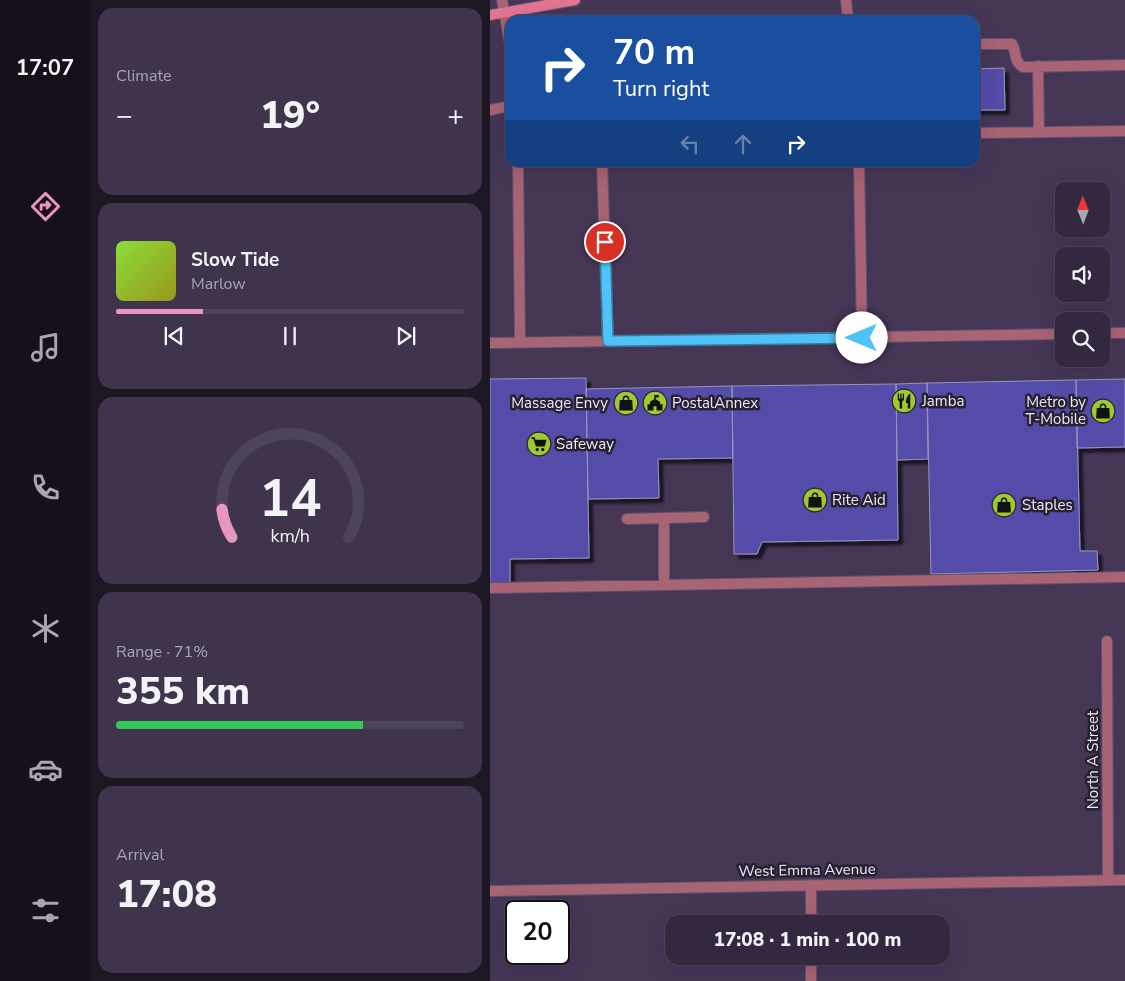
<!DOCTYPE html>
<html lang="en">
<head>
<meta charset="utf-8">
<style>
	body { margin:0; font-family:"Nunito Sans",sans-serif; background:#3f344b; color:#f1f3f6; height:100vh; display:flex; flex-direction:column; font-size:19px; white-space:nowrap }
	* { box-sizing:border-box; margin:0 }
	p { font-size:16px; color:#a9a6b1 }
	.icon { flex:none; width:28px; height:28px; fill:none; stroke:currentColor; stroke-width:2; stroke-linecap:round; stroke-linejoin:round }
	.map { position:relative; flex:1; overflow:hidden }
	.drawer { display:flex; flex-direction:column; gap:8px; padding:8px; background:#1d1623; width:400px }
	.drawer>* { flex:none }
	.banner { position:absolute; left:15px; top:15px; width:475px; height:152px; border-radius:15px; box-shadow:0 5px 20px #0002,0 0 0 1px #4e4459; background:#1a4fa0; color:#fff; overflow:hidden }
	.needle { width:32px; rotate:359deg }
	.tools { position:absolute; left:565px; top:182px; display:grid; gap:10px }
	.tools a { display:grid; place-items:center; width:55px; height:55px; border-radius:10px; background:#342840; box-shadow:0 5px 20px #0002,0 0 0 1px #4e4459; font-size:25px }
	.speed { position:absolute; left:15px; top:900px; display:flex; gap:10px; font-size:25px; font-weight:700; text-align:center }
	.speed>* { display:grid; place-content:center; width:65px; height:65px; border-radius:50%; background:#342840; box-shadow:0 5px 20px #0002,0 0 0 1px #4e4459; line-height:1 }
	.speed .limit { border:2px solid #111; border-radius:8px; background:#fff; color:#111 }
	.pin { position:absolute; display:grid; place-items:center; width:42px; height:42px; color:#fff; margin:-21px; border:2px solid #fff; border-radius:50%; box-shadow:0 1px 5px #0007 }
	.me { position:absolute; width:55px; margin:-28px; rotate:270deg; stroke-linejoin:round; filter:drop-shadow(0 0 4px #0008) }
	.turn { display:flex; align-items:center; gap:18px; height:105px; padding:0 25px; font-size:22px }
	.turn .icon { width:65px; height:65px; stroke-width:2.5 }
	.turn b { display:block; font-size:35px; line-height:42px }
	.lanes { display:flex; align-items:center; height:48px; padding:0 25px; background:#0003; justify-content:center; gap:25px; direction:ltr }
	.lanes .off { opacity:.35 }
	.big { font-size:38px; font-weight:800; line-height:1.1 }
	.drawer .tile { flex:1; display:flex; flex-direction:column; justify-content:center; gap:8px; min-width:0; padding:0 18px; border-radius:15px; background:#3f344b }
	.drawer .dial { align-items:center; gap:0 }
	.dial svg { height:130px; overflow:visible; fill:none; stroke:#4e4459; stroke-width:7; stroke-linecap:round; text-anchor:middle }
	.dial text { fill:#f1f3f6; stroke:none }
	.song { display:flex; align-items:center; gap:15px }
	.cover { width:60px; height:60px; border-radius:8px; background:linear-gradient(135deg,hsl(90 70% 55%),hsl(60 70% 35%)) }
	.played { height:5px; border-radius:2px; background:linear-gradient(90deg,#e797bd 25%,#4e4459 25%) }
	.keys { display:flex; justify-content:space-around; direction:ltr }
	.heat { display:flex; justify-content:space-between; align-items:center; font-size:28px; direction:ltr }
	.charge { height:8px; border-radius:4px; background:linear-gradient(90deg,#34c759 71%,#4e4459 0) }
	.trip { position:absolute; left:175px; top:915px; width:285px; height:50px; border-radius:15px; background:#342840; box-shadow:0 5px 20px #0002,0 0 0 1px #4e4459; font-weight:800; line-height:50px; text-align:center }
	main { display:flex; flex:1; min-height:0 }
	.tab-bar { display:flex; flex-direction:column; width:90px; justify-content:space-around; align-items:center; background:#15101a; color:#a9a6b1 }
	.tab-bar .icon { width:35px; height:35px }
	.tab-bar .selected { color:#e797bd }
	.tab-bar b { font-size:22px; color:#f1f3f6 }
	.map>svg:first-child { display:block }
	.building { fill:#554ba8; stroke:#9696bd; filter:url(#shadow) }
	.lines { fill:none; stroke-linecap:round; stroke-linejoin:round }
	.lane-casing { stroke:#605270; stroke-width:12 }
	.street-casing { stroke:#605270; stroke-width:12 }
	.secondary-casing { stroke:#605270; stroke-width:12 }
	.lane { stroke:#a86374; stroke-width:10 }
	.street { stroke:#a86374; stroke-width:10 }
	.secondary { stroke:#e27592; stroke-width:10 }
	.route-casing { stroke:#337fa1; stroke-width:12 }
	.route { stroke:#4fc3f7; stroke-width:9 }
	.labels { text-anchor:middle; stroke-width:5; stroke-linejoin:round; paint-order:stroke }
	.poi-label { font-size:15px; fill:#efe7fb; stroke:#282130; text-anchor:start }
	.street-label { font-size:15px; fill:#efe7fb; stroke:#282130 }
</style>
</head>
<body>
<main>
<nav class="tab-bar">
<b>17:07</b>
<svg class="icon selected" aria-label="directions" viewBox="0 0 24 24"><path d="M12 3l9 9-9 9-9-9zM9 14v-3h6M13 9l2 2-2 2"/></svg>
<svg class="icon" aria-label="music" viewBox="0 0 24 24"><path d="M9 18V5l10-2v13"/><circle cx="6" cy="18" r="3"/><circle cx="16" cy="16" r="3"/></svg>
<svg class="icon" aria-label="phone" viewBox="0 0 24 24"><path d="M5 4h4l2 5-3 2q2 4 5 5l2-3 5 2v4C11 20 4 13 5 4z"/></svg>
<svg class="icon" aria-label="climate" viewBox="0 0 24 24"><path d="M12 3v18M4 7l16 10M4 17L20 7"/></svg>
<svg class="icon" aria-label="car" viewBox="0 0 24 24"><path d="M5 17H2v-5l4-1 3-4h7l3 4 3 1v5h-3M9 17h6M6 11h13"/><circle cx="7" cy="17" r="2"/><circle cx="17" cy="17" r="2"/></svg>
<svg class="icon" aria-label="filters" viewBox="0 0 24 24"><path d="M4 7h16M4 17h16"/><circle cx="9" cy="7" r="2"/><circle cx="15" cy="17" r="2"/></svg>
</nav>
<section class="drawer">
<div class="tile"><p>Climate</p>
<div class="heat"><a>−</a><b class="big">19°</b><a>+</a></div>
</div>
<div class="tile">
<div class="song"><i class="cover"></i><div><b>Slow Tide</b><p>Marlow</p></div></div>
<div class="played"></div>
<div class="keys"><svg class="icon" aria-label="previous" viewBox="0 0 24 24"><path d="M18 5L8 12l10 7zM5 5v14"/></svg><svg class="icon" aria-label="pause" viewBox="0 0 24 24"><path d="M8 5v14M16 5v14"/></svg><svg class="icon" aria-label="next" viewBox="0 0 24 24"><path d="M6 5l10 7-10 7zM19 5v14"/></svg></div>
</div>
<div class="tile dial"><svg viewBox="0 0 100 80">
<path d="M14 69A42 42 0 1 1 86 69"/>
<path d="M14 69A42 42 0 0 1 8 52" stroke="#e797bd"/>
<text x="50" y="56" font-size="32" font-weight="700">14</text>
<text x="50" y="72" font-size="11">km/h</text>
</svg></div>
<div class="tile"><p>Range · 71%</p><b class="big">355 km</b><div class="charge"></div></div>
<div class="tile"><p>Arrival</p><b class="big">17:08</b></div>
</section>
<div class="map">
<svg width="635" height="981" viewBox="0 0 635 981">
	<defs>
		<filter id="shadow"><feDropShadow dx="4.5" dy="4.5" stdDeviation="1" flood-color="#0009"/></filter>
	</defs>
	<rect width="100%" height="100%" fill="#453656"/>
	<path class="building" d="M514,68L515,110H485V69Z
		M96,378L99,558L20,559V585L0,586V379Z
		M635,379V447L587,448L586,380Z
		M586,380L590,551H607L608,570L441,574L437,383Z
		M437,383L438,459L407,460L406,384Z
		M406,384L408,540L272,542L267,554H244L242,386Z
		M242,386L243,458L168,459L169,498L98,499L96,389Z"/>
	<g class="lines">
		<g class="lane-casing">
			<path id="lane" d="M12,0L20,44
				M356,0L358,20
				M485,44H522C527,52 523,61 533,67L635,65
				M548,66L549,132
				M0,110L20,106
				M485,133L635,131
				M28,162L30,342
				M112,162L118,341
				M369,162L372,337
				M611,333H635
				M0,343L574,334
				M137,519L214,517
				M174,585V519
				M0,588L635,577"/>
		</g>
		<g class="street-casing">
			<path id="street" d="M617,641L618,880
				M321,885V924
				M0,891L635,880
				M321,956V981"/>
		</g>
		<g class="secondary-casing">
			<path id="secondary" d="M0,15L85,0"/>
		</g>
		<use href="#lane" class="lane"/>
		<use href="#street" class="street"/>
		<use href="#secondary" class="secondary"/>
	</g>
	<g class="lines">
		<g class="route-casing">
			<path id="route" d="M115,242L118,341L372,338"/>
		</g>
		<use href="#route" class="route"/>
	</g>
	<defs>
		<g id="restaurant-disc" transform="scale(1.25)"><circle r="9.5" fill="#9fca2d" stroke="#282130"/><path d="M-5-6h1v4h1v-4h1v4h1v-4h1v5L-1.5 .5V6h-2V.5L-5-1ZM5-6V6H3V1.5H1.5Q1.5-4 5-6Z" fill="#111"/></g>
		<g id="shop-disc" transform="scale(1.25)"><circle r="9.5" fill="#9fca2d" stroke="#282130"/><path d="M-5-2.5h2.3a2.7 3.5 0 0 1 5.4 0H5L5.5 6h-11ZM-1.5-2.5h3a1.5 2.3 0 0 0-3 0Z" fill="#111"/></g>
		<g id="civic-disc" transform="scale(1.25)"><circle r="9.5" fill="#9fca2d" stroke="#282130"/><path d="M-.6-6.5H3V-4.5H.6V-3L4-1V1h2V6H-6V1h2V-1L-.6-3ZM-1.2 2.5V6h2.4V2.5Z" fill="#111"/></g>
		<g id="supermarket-disc" transform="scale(1.25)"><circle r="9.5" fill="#9fca2d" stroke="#282130"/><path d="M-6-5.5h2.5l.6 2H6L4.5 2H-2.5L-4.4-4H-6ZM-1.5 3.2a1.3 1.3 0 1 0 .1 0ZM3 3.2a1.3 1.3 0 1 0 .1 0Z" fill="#111"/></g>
	</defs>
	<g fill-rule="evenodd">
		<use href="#restaurant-disc" x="414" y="401"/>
		<use href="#shop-disc" x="136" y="403"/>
		<use href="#civic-disc" x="165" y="403"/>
		<use href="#shop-disc" x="613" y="411"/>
		<use href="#supermarket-disc" x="49" y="444"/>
		<use href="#shop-disc" x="325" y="500"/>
		<use href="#shop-disc" x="514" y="505"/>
	</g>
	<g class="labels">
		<g class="poi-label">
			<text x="432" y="406">Jamba</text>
			<text x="596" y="407" text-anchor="end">Metro by<tspan x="596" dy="17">T-Mobile</tspan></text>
			<text x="118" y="408" text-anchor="end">Massage Envy</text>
			<text x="182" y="408">PostalAnnex</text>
			<text x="66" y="449">Safeway</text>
			<text x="342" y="505">Rite Aid</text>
			<text x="532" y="510">Staples</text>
		</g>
		<g class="street-label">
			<text transform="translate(603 760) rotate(-90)" y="5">North A Street</text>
			<text transform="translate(317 870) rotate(-1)" y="5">West Emma Avenue</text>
		</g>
	</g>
</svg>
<div class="tools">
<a><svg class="needle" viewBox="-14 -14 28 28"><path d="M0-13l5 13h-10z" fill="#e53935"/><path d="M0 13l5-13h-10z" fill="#a9a6b1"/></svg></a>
<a><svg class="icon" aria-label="sound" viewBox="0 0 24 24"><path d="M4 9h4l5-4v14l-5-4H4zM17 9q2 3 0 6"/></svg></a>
<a><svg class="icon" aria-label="search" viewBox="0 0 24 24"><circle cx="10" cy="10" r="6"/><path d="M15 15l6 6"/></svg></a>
</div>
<div class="speed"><div class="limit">20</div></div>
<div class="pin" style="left:115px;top:242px;background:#d93025"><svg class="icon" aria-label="arrive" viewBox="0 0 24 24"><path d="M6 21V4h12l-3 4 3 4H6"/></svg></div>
<svg class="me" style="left:372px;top:338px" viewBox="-20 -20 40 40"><circle r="19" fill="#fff"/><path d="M0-13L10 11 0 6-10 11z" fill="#4fc3f7"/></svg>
<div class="trip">17:08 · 1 min · 100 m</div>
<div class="banner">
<div class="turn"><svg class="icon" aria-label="right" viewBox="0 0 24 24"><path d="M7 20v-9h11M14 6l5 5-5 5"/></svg><div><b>70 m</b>Turn right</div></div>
<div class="lanes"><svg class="icon off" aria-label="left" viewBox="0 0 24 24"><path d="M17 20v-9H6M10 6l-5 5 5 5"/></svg><svg class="icon off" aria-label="ahead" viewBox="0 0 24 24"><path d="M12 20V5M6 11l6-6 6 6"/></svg><svg class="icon" aria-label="right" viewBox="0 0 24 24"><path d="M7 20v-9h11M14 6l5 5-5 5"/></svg></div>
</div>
</div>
</main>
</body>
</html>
